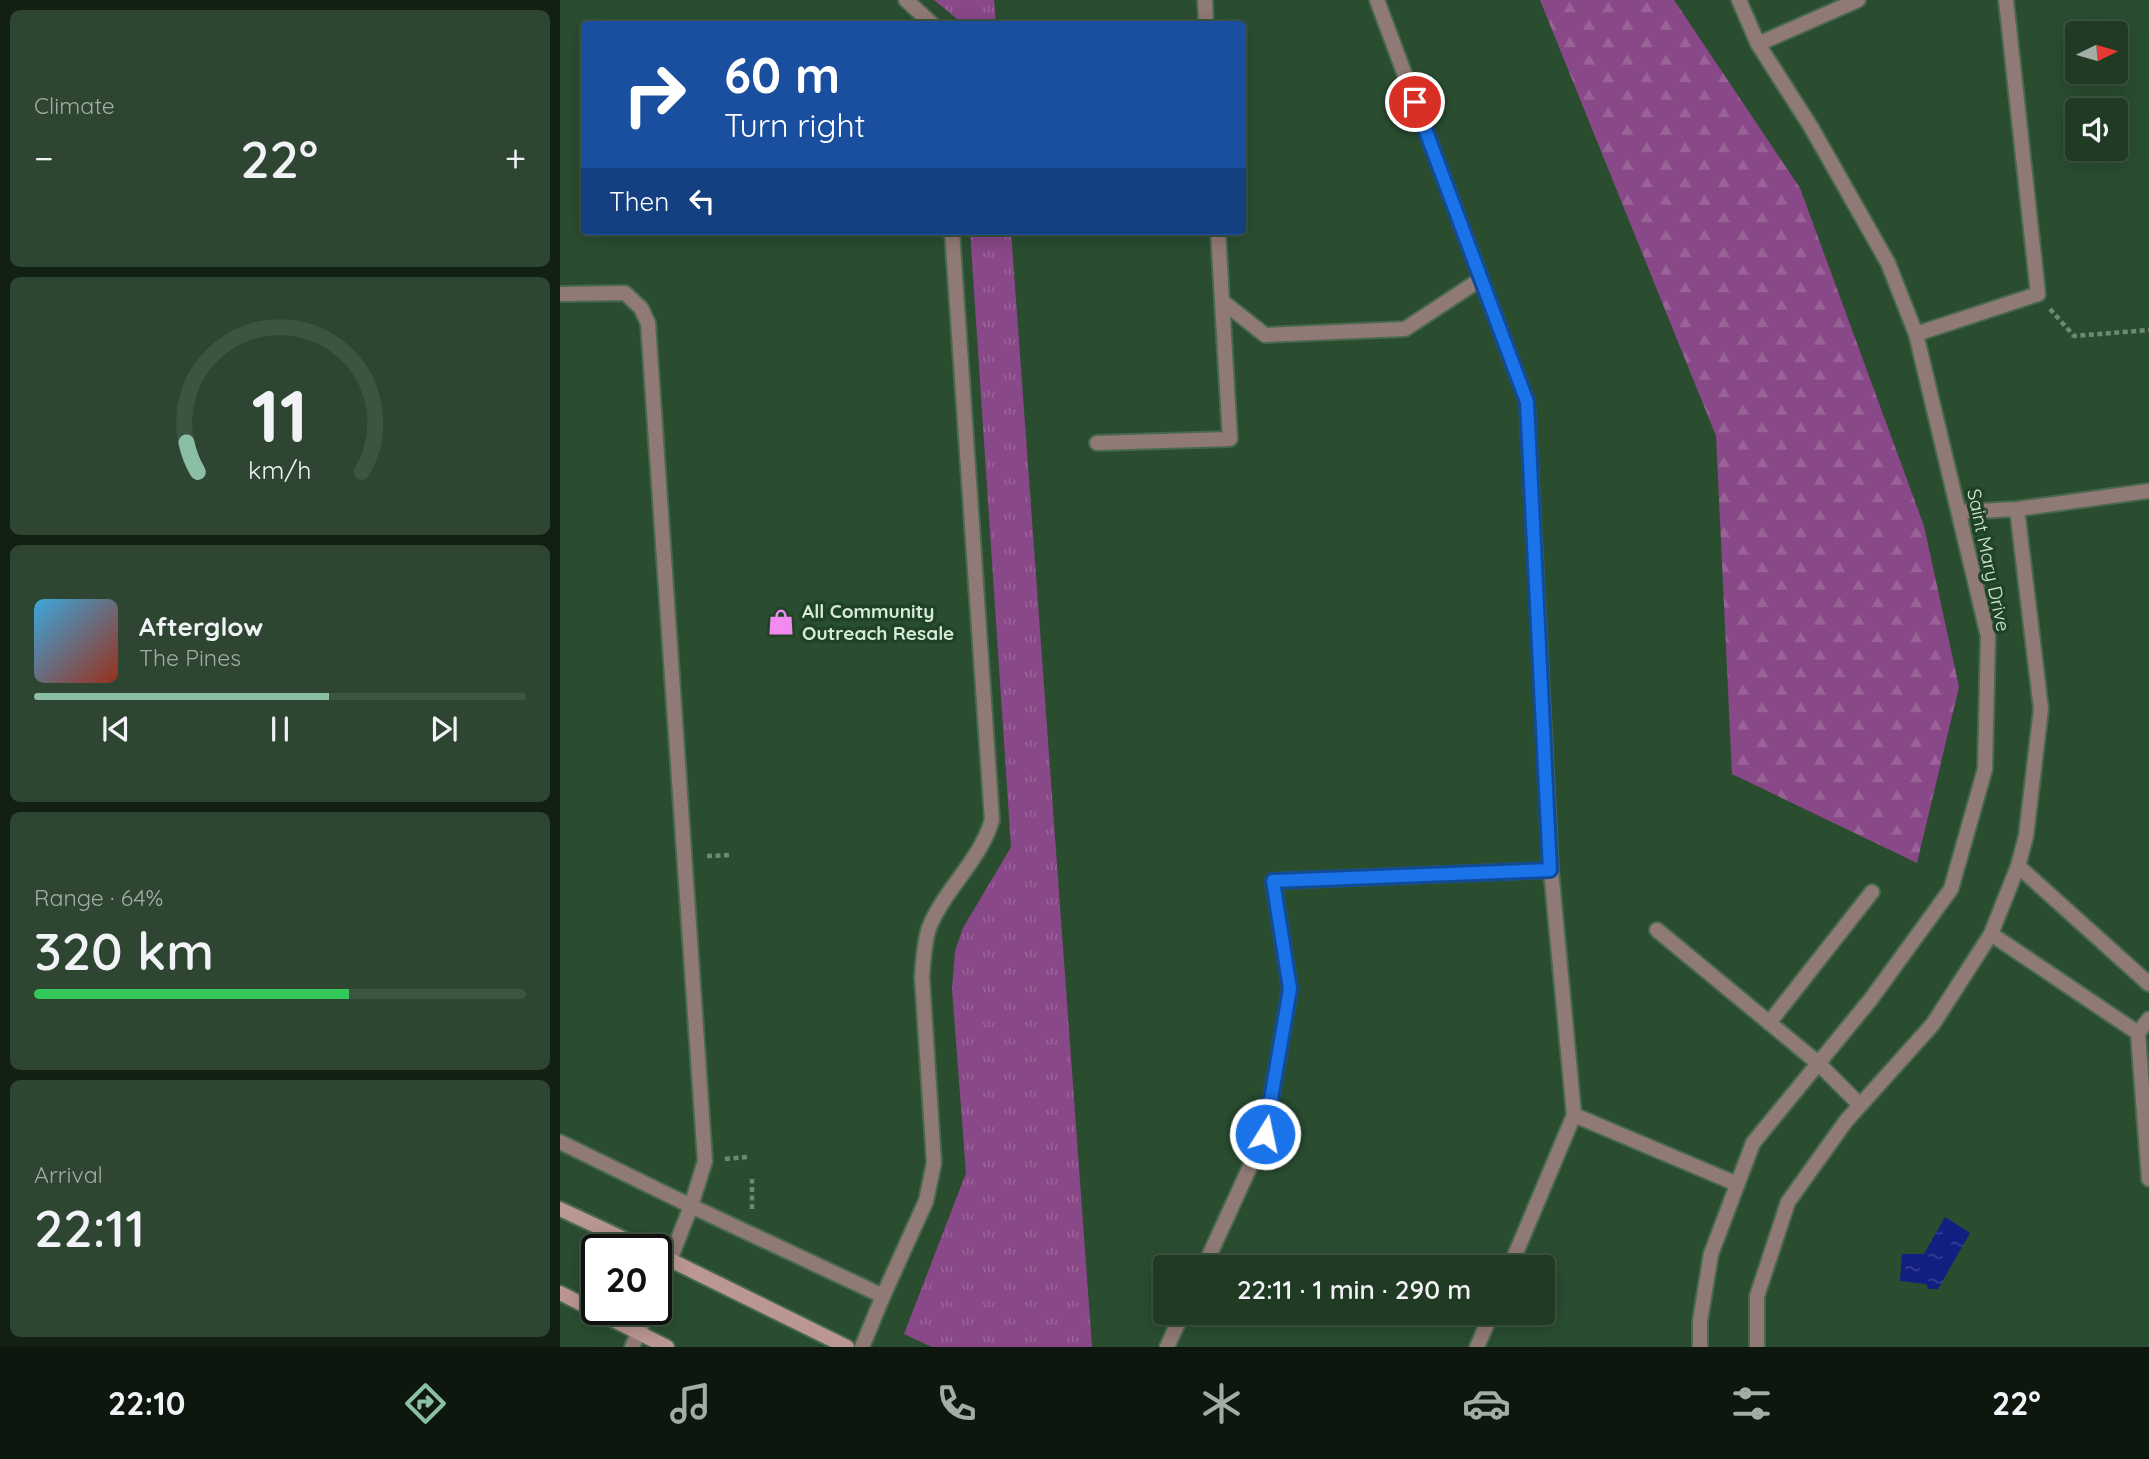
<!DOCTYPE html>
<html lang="en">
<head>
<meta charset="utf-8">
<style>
	body { margin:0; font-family:Quicksand,sans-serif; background:#2d4531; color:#f1f3f6; height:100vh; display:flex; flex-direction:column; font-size:26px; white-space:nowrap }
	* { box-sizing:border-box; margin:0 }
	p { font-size:23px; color:#a2ada6 }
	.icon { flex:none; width:38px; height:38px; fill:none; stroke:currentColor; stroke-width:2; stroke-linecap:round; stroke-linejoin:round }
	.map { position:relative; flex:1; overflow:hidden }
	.details { display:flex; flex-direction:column; gap:10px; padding:10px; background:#122014; width:560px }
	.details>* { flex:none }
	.top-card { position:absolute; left:21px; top:21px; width:665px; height:214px; border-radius:7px; box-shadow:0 4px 18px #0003,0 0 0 2px #3d5441; background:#1a4fa0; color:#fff; overflow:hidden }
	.needle { width:46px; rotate:85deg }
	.buttons { position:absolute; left:1505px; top:21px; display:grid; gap:14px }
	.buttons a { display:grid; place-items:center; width:63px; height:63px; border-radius:7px; background:#203a24; box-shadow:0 4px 18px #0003,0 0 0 2px #3d5441; font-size:35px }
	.speed { position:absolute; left:21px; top:1234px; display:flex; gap:14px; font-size:35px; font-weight:700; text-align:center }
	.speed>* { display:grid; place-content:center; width:91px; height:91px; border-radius:50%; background:#203a24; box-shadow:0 4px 18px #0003,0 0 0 2px #3d5441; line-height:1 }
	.speed .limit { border:4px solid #111; border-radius:10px; background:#fff; color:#111 }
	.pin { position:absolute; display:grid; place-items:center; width:60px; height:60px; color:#fff; margin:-30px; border:4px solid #fff; border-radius:50%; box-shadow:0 2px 7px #0007 }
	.me { position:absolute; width:77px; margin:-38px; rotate:10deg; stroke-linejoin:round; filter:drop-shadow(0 0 5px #0008) }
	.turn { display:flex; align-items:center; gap:24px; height:147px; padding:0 28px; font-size:32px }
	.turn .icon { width:91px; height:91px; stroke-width:2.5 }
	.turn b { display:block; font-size:49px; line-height:60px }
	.then { display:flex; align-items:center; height:66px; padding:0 28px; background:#0003; gap:14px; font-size:26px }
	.big { font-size:52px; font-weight:600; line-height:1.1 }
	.details .widget { flex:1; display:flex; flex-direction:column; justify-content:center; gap:10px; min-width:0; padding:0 24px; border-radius:10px; background:#2d4531 }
	.details .dial { align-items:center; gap:0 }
	.dial svg { height:182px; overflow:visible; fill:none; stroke:#3d5441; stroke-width:7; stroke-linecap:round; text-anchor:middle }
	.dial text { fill:#f1f3f6; stroke:none }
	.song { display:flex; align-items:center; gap:21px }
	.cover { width:84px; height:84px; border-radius:10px; background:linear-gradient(135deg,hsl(200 70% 55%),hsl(10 70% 35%)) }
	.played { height:7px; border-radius:4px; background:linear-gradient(90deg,#8abfa5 60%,#3d5441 60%) }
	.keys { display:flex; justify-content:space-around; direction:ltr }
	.heat { display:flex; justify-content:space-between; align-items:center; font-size:38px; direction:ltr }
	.charge { height:10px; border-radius:5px; background:linear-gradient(90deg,#34c759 64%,#3d5441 0) }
	.trip { position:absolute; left:593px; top:1255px; width:402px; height:70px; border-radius:7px; background:#203a24; box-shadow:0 4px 18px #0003,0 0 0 2px #3d5441; font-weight:600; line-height:70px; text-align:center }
	.tabs { display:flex; height:112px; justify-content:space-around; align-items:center; background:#0d170e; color:#a2ada6 }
	.tabs .icon { width:49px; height:49px }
	.tabs .current { color:#8abfa5 }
	.tabs b { font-size:32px; color:#f1f3f6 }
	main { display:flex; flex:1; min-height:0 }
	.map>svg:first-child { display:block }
	.grass { fill:url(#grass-tufts) }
	.forest { fill:url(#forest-firs) }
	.water { fill:url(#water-ripples) }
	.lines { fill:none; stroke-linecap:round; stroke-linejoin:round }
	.service-casing { stroke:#49694e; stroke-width:18 }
	.tertiary-casing { stroke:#49694e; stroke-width:18 }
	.secondary-casing { stroke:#49694e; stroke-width:18 }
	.path { stroke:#6c8a71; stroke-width:4.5; stroke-dasharray:5 3.5; stroke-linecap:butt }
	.service { stroke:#907a76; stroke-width:14 }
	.tertiary { stroke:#907a76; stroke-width:14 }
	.secondary { stroke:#bb9792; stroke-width:14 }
	.route-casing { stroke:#114b97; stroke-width:18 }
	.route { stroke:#1a73e8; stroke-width:12 }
	.labels { text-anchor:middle; stroke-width:7; stroke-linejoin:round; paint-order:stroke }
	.street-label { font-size:19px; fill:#d6ead8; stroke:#204225 }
	.poi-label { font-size:19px; font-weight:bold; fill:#d6ead8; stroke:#204225; text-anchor:start }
</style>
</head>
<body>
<main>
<section class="details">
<div class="widget"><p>Climate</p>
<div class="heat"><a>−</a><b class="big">22°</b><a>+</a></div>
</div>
<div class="widget dial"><svg viewBox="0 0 100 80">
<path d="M14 69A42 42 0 1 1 86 69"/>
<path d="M14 69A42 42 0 0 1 9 56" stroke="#8abfa5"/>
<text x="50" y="56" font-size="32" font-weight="700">11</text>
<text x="50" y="72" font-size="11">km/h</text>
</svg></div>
<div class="widget">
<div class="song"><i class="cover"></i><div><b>Afterglow</b><p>The Pines</p></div></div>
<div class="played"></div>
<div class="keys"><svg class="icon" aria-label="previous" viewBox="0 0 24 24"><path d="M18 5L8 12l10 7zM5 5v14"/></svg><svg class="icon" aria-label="pause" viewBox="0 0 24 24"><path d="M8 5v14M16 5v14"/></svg><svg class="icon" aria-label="next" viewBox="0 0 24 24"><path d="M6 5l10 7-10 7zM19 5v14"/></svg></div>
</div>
<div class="widget"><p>Range · 64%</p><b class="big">320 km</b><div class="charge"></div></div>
<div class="widget"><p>Arrival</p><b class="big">22:11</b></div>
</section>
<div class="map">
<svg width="1589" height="1347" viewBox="0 0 1589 1347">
	<defs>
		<pattern id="grass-tufts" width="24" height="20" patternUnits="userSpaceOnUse" patternTransform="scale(1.75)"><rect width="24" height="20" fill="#894888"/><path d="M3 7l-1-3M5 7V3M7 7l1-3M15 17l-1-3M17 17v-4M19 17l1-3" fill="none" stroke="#996398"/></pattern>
		<pattern id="forest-firs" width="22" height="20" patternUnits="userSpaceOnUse" patternTransform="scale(1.75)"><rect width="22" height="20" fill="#894888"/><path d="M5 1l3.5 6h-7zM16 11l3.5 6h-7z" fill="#996398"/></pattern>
		<pattern id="water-ripples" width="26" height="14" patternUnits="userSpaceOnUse" patternTransform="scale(1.75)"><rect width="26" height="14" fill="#121f81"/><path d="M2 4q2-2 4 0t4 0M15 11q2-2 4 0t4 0" fill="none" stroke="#344092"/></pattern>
	</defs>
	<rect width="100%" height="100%" fill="#2a4d30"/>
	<path class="grass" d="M374,0H434L436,24H396V18Z
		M410,231H451L532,1347H372L344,1334L406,1173L392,989L395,951L403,928L451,847Z"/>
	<path class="forest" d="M980,0H1114L1240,188L1364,526L1399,687L1357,863L1172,774L1156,436Z"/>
	<path class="water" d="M1385,1217L1410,1233L1378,1289H1369L1366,1284L1340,1281L1342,1254H1364Z"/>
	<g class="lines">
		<g class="service-casing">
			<path id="service" d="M346,0L372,24
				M645,0L646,24
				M817,0L967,402L991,870L1014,1115
				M1198,44L1298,0
				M658,231L662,301L705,335L845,329L921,279
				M0,294L65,293L81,308L88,323L145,1161L131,1206L323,1296L302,1347
				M1356,334L1478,294L1446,0
				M537,443L670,439L662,301
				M1399,512L1457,509L1589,491
				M1458,866L1589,984
				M1097,930L1258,1063L1300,1105
				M1431,934L1578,1033L1589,1179
				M1209,1023L1312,892
				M1578,1033L1589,1019
				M0,1142L131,1206L110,1260
				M644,1267L705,1134L730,989L713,881L991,870
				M950,1267L1014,1115L1177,1184
				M323,1296L366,1201L374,1163L362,977C363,961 364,944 369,928C385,888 420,861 432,820L392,231
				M607,1347L623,1312
				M917,1347L932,1312
				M1197,1347V1296L1228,1202L1286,1121L1373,1024L1431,934L1458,866L1466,836L1481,709L1457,509"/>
		</g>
		<g class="tertiary-casing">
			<path id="tertiary" d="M96,1292L110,1260
				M72,1347L89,1309
				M1140,1347V1321L1151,1254L1193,1143L1311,999L1391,889L1425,769L1428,636L1356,334L1328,263L1251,127L1198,44L1179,0"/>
		</g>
		<g class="secondary-casing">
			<path id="secondary" d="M0,1209L88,1250
				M96,1253L287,1347
				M0,1293L107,1347"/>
		</g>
		<path class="path" d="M1490,309L1514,336L1589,330
			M147,856L171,855
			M165,1159L188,1157
			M192,1209V1179"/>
		<use href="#service" class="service"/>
		<use href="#tertiary" class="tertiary"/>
		<use href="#secondary" class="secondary"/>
	</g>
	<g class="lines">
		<g class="route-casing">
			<path id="route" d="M705,1134L730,989L713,881L990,870L967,402L855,102"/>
		</g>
		<use href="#route" class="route"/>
	</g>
	<defs>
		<g id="shop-bare" transform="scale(2.1)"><path d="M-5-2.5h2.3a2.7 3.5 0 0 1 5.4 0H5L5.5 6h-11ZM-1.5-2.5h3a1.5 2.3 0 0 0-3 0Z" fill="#f38af1" stroke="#204225" stroke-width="2.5" paint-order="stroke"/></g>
	</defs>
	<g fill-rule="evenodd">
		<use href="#shop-bare" x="221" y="622"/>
	</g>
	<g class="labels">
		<g class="street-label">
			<text transform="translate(1429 560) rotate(78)" y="7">Saint Mary Drive</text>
		</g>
		<g class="poi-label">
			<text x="242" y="618">All Community<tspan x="242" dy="22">Outreach Resale</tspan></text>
		</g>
	</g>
</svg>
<div class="buttons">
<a><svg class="needle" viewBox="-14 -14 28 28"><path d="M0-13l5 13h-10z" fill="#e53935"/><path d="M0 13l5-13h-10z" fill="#a2ada6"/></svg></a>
<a><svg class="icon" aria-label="sound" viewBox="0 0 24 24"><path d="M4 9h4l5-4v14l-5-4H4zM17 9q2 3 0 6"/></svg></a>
</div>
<div class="speed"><div class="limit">20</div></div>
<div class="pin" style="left:855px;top:102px;background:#d93025"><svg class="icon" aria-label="arrive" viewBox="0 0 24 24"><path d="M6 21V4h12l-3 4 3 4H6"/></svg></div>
<svg class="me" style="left:705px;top:1134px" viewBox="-20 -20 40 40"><circle r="17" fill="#1a73e8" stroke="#fff" stroke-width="3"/><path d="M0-11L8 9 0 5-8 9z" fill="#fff"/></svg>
<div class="trip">22:11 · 1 min · 290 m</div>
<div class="top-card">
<div class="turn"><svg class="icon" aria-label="right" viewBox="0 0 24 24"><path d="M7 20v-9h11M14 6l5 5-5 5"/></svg><div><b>60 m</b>Turn right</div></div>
<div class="then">Then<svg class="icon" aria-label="left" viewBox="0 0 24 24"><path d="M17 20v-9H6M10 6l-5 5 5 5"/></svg></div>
</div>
</div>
</main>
<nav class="tabs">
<b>22:10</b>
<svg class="icon current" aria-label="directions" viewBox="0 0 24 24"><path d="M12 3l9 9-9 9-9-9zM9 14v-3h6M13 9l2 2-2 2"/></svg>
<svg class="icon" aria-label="music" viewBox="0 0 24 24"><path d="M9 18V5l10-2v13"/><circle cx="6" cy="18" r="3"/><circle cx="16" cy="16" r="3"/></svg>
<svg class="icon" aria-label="phone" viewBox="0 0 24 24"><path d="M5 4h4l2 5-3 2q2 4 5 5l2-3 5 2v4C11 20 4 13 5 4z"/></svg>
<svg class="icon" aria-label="climate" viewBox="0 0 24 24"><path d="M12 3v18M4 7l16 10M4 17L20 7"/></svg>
<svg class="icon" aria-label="car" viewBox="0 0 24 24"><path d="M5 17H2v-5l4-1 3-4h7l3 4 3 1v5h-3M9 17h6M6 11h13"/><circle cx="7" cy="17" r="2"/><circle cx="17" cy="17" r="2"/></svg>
<svg class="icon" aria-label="filters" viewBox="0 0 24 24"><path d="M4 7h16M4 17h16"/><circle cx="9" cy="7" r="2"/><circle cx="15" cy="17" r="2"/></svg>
<b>22°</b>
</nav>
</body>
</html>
